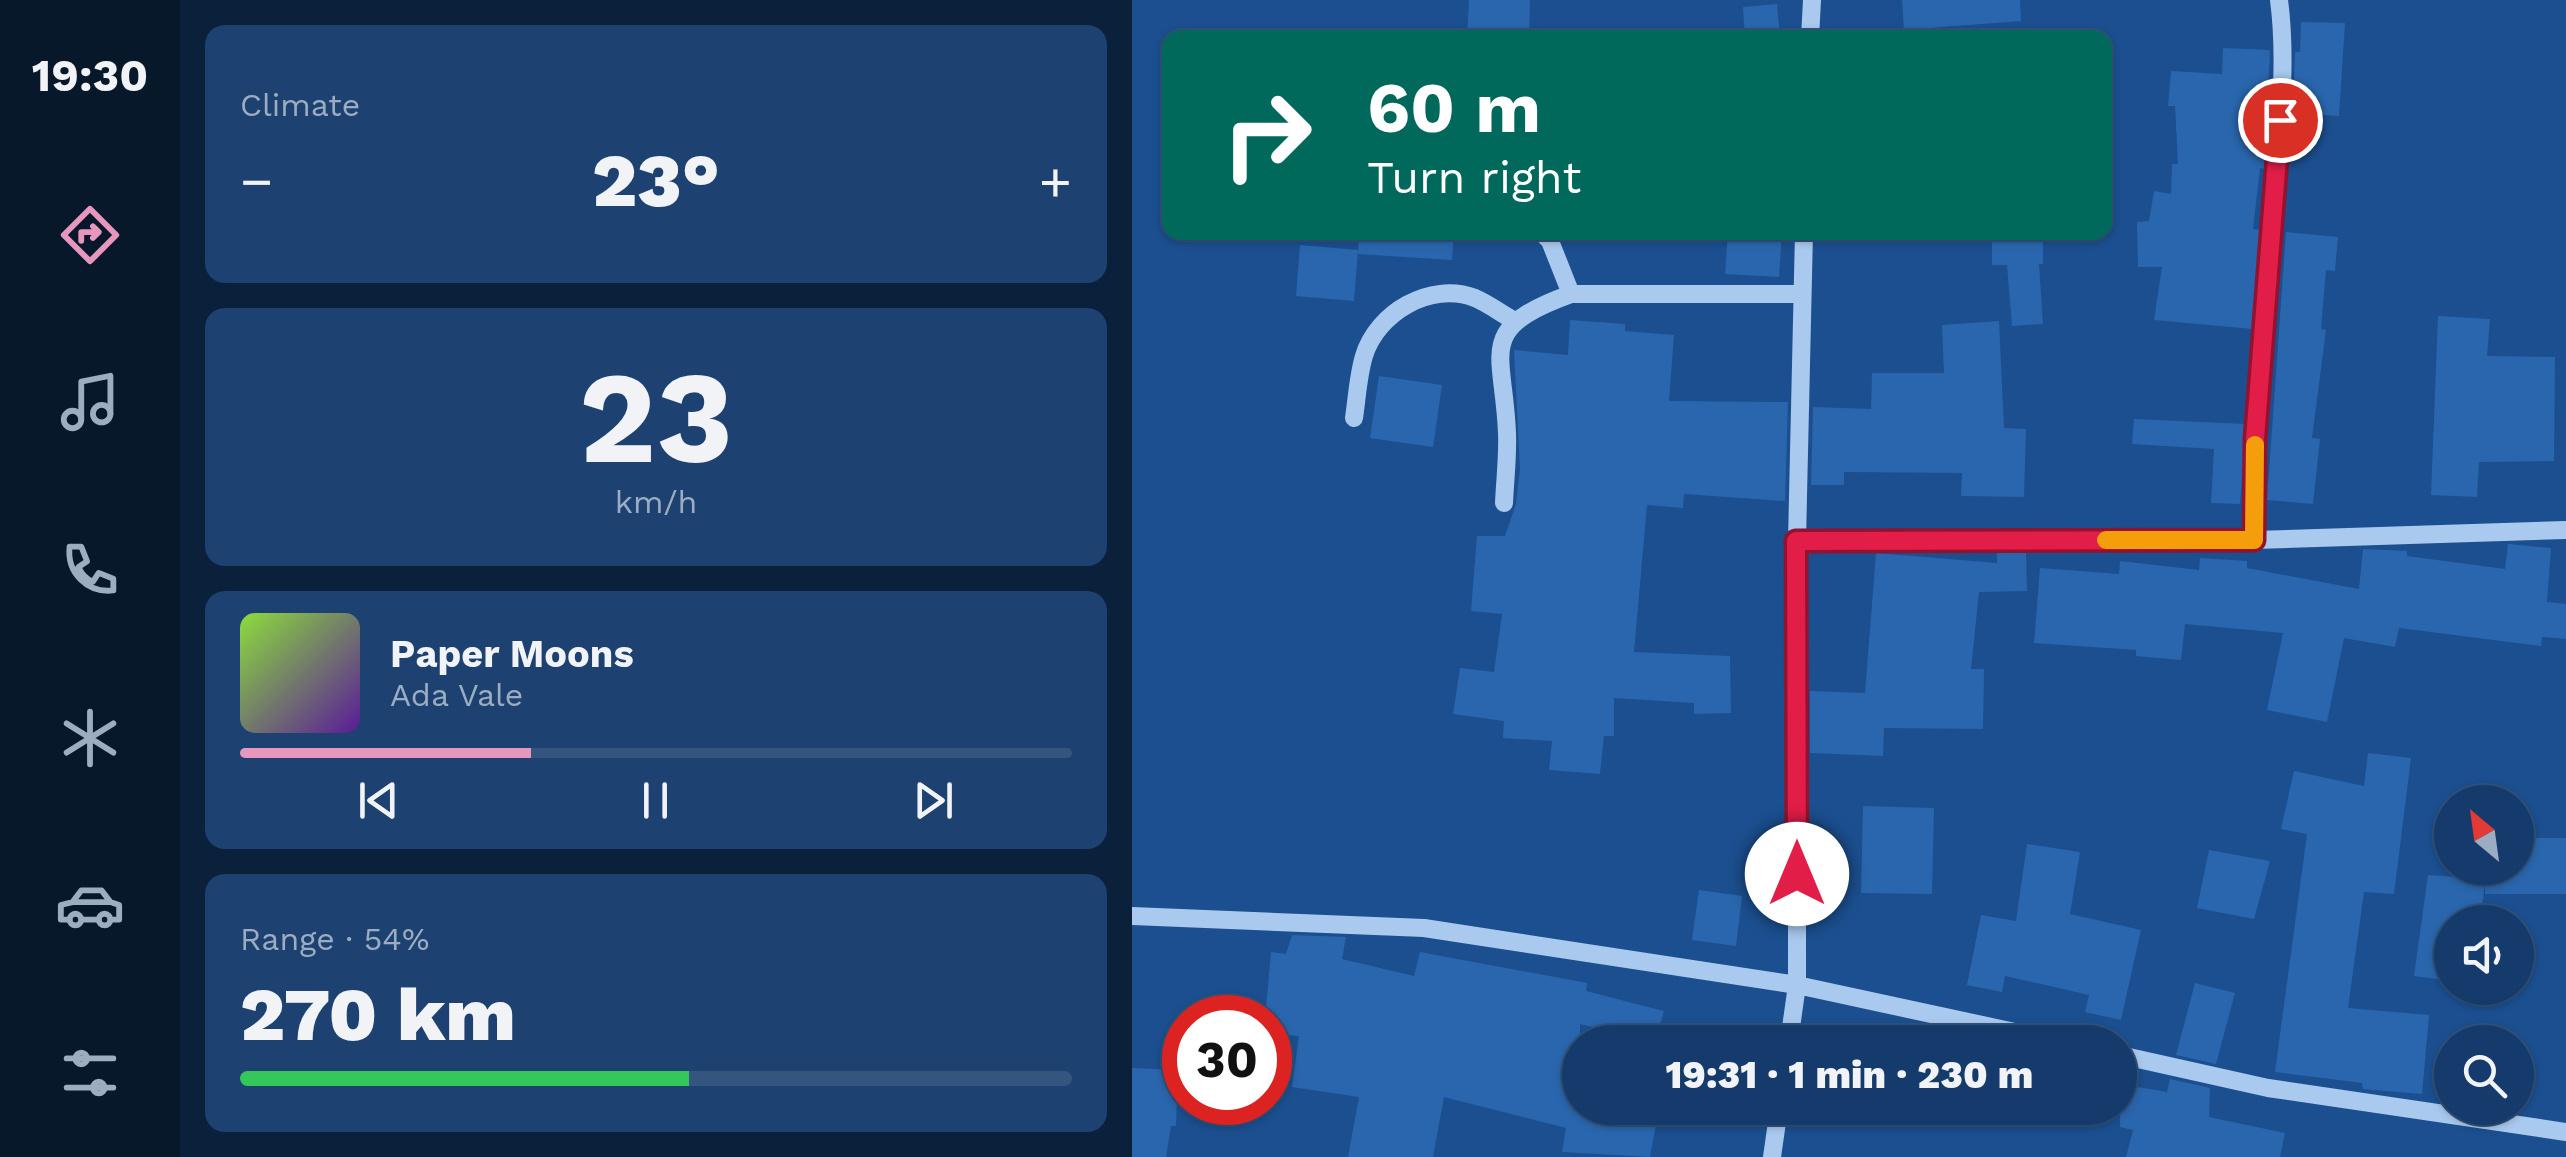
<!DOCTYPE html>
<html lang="en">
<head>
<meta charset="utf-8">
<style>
	body { margin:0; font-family:"Work Sans",sans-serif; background:#1d4271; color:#f1f3f6; height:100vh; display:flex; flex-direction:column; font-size:38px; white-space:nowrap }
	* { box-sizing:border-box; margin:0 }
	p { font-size:32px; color:#9dadc1 }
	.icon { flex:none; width:55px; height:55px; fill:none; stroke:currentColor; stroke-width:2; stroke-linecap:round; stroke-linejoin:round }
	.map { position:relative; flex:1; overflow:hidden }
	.details { display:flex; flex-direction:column; gap:25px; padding:25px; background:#0b203b; width:952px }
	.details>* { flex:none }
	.hud { position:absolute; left:30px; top:30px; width:950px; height:210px; border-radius:20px; box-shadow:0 2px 8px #0004,0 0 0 2px #33557e; background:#00695c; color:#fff; overflow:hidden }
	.needle { width:65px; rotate:331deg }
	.fabs { position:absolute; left:1302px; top:785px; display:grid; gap:20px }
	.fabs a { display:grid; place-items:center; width:100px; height:100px; border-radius:50%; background:#143b6b; box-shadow:0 2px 8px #0004,0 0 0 2px #33557e; font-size:50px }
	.speed { position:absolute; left:30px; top:995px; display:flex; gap:20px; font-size:50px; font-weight:700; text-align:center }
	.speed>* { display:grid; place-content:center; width:130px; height:130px; border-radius:50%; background:#143b6b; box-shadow:0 2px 8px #0004,0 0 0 2px #33557e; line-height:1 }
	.speed .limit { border:15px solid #d22; background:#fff; color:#111 }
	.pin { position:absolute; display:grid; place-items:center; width:85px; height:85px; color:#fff; margin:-42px; border:5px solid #fff; border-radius:50%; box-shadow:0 2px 10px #0007 }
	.me { position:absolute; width:110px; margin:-55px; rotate:0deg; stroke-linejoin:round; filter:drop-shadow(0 0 8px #0008) }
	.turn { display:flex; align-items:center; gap:35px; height:210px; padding:0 40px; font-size:45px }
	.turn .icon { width:130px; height:130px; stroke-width:2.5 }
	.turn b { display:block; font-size:70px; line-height:85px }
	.big { font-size:75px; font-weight:800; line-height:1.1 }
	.details .tile { flex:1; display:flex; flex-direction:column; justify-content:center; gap:15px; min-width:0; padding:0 35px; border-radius:20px; background:#1d4271 }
	.details .dial { align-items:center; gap:0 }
	.dial b { font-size:130px; line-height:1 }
	.song { display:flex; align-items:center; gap:30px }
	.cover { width:120px; height:120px; border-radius:15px; background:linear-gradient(135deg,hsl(90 70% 55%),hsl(270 70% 35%)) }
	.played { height:10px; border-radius:5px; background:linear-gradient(90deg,#e797bd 35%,#33557e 35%) }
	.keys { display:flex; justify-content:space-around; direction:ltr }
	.heat { display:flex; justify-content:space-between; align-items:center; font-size:55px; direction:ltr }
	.charge { height:15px; border-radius:8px; background:linear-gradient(90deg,#34c759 54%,#33557e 0) }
	.trip { position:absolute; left:430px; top:1025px; width:575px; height:100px; border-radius:50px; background:#143b6b; box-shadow:0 2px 8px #0004,0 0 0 2px #33557e; font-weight:800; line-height:100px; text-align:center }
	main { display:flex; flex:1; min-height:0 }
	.dock { display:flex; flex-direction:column; width:180px; justify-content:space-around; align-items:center; background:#08182b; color:#9dadc1 }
	.dock .icon { width:70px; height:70px }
	.dock .on { color:#e797bd }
	.dock b { font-size:45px; color:#f1f3f6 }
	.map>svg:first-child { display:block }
	.building { fill:#2a66ad }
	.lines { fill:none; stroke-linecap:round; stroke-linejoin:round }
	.minor { stroke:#a9c9ee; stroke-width:18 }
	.route-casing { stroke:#92132f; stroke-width:25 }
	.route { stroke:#e11d48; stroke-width:18 }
	.slow { stroke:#f59e0b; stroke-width:18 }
</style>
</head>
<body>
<main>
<nav class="dock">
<b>19:30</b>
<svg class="icon on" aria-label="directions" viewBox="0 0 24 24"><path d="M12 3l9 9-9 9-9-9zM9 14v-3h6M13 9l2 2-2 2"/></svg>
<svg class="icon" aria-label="music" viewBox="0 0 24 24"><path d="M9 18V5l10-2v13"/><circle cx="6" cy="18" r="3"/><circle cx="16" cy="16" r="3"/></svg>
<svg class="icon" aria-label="phone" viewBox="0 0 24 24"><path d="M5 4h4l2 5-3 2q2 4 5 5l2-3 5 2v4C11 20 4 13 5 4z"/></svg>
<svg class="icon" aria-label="climate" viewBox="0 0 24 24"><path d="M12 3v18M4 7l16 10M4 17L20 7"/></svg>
<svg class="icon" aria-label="car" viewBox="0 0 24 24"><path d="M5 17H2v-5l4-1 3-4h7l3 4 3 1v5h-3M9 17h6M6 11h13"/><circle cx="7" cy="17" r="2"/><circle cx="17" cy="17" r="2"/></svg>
<svg class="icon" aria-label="filters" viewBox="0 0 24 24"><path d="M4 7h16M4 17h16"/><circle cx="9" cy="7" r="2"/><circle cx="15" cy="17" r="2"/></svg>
</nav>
<section class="details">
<div class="tile"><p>Climate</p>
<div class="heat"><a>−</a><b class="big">23°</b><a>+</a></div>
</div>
<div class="tile dial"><b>23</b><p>km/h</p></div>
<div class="tile">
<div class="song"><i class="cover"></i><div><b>Paper Moons</b><p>Ada Vale</p></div></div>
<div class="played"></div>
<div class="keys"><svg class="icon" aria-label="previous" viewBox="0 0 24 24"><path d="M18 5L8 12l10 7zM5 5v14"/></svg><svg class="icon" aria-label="pause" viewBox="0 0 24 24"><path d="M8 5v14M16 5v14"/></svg><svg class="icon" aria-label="next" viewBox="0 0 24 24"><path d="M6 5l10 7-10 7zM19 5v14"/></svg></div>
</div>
<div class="tile"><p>Range · 54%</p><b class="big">270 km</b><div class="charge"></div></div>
</section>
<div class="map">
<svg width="1434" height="1157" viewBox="0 0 1434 1157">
	<rect width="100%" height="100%" fill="#1b4f8f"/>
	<path class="building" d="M337,0H398L397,38H335Z
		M770,0H888L889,21L772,30Z
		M645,4L648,38H613L611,7Z
		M1169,22L1213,23L1207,116L1161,113L1163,52H1168Z
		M1091,48L1138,50L1133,160L1132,169L1128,168L1121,229L1129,230L1121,329L1022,320L1030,267H1006L1005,222L1017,221L1022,191L1039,194L1040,164H1046L1043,106H1036L1039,71L1090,74Z
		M227,232H322L320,260L226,254Z
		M596,232H650L647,277L593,274Z
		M860,232H911V264H907L911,324L880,326L875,265H860Z
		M1154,232L1206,237L1203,271L1194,270L1189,329L1194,330L1180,438L1188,439L1181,504L1135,500Z
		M168,245L226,250L222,301L164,296Z
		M1306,316L1358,319L1355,356L1423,357L1422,461L1347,462L1345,497L1299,495Z
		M438,320L493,324V331L542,335L537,401L656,402L653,501L552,494L551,508L515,505L502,652L598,656L599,713L562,714V703L482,698V736H472L468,774L417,770L420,741L371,738L372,721L321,714L328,668L362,672L370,614L339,611L345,536H373L384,504L388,469L382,350L436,355Z
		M867,321L872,428L894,429L892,497L829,496L830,473L712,472V485H679L681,407L739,409L740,373H812L810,325Z
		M247,376L310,385L301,447L238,438Z
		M1002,419L1114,424L1108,504L1079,503L1082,449L1000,444Z
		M1376,544L1419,548L1415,602L1434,604V639L1410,637L1409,646L1267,628L1263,647L1212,638L1195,722L1135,710L1151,633L1053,624L1049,660L1004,656V650L902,643L908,568L987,574L988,561L1067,570L1068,558L1115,561V568L1227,589L1231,549L1275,551V556L1373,569Z
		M744,553L865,563V553H894L895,591L847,592L839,669H852L851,729L752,728L751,756L678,753V691L733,693Z
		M1236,753L1279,758L1262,894L1232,892L1216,1008L1297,1015L1290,1094L1231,1089L1230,1083L1143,1072L1175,834L1149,829L1162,771L1232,786Z
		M731,806L802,808L800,894L729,893Z
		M1385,838H1434V894H1353V882L1348,922H1320V981L1282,976L1296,875L1353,879V868H1385Z
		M895,844L948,852L938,914L1009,930L989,1020L953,1012L957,995L873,976L870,992L835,985L849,915L884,921Z
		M1077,850L1138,861L1122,919L1065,908Z
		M567,890L610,896L604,946L560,940Z
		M160,935L214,937L210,959L282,976L288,952L455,983L454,991L532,1011L523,1042L448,1024V1108H527L518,1157L430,1152L434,1128L312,1097L301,1157H216L227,1097L160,1087L167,1036L138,1034V1018H133L139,952L154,954Z
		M1063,983L1103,993L1084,1064L1044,1055Z
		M0,1068L46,1070L44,1126H39L34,1157H0Z
		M1038,1079L1078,1088L1077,1117L1153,1133L1148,1157H994L1001,1130L988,1127V1084L1035,1092Z"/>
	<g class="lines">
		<path class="minor" d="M678,38L680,0
			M409,232L418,241L439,294
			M222,418C225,398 226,376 232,356C245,313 298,281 343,298C357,304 370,314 383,321
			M372,503C373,480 376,456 375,433C372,351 342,329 439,294H670
			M1122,540C1123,412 1140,287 1146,160C1149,106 1154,53 1147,0
			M665,541L1122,540L1434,530
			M0,916L292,928L665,985L929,1042
			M657,1042L665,985V541L672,232
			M988,1055L1136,1088L1434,1132
			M640,1157L647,1108"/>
	</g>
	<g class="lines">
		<g class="route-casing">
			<path id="route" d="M665,874L664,541L1122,540L1123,439L1148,120"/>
		</g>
		<use href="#route" class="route"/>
		<path class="slow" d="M974,540H1122L1123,445"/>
	</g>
</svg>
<div class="fabs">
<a><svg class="needle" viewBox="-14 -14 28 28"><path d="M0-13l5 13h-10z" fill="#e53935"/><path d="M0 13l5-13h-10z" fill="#9dadc1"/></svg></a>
<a><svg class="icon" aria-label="sound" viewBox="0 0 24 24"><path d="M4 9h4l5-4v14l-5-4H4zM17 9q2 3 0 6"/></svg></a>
<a><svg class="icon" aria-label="search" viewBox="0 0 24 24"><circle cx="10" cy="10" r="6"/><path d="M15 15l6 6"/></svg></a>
</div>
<div class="speed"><div class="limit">30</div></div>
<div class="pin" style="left:1148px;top:120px;background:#d93025"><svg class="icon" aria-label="arrive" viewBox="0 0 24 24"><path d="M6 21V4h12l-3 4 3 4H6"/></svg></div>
<svg class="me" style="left:665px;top:874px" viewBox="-20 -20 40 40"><circle r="19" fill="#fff"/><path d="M0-13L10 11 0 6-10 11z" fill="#e11d48"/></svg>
<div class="trip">19:31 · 1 min · 230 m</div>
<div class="hud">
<div class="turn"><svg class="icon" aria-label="right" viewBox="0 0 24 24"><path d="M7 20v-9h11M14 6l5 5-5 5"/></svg><div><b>60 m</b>Turn right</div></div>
</div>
</div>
</main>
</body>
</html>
